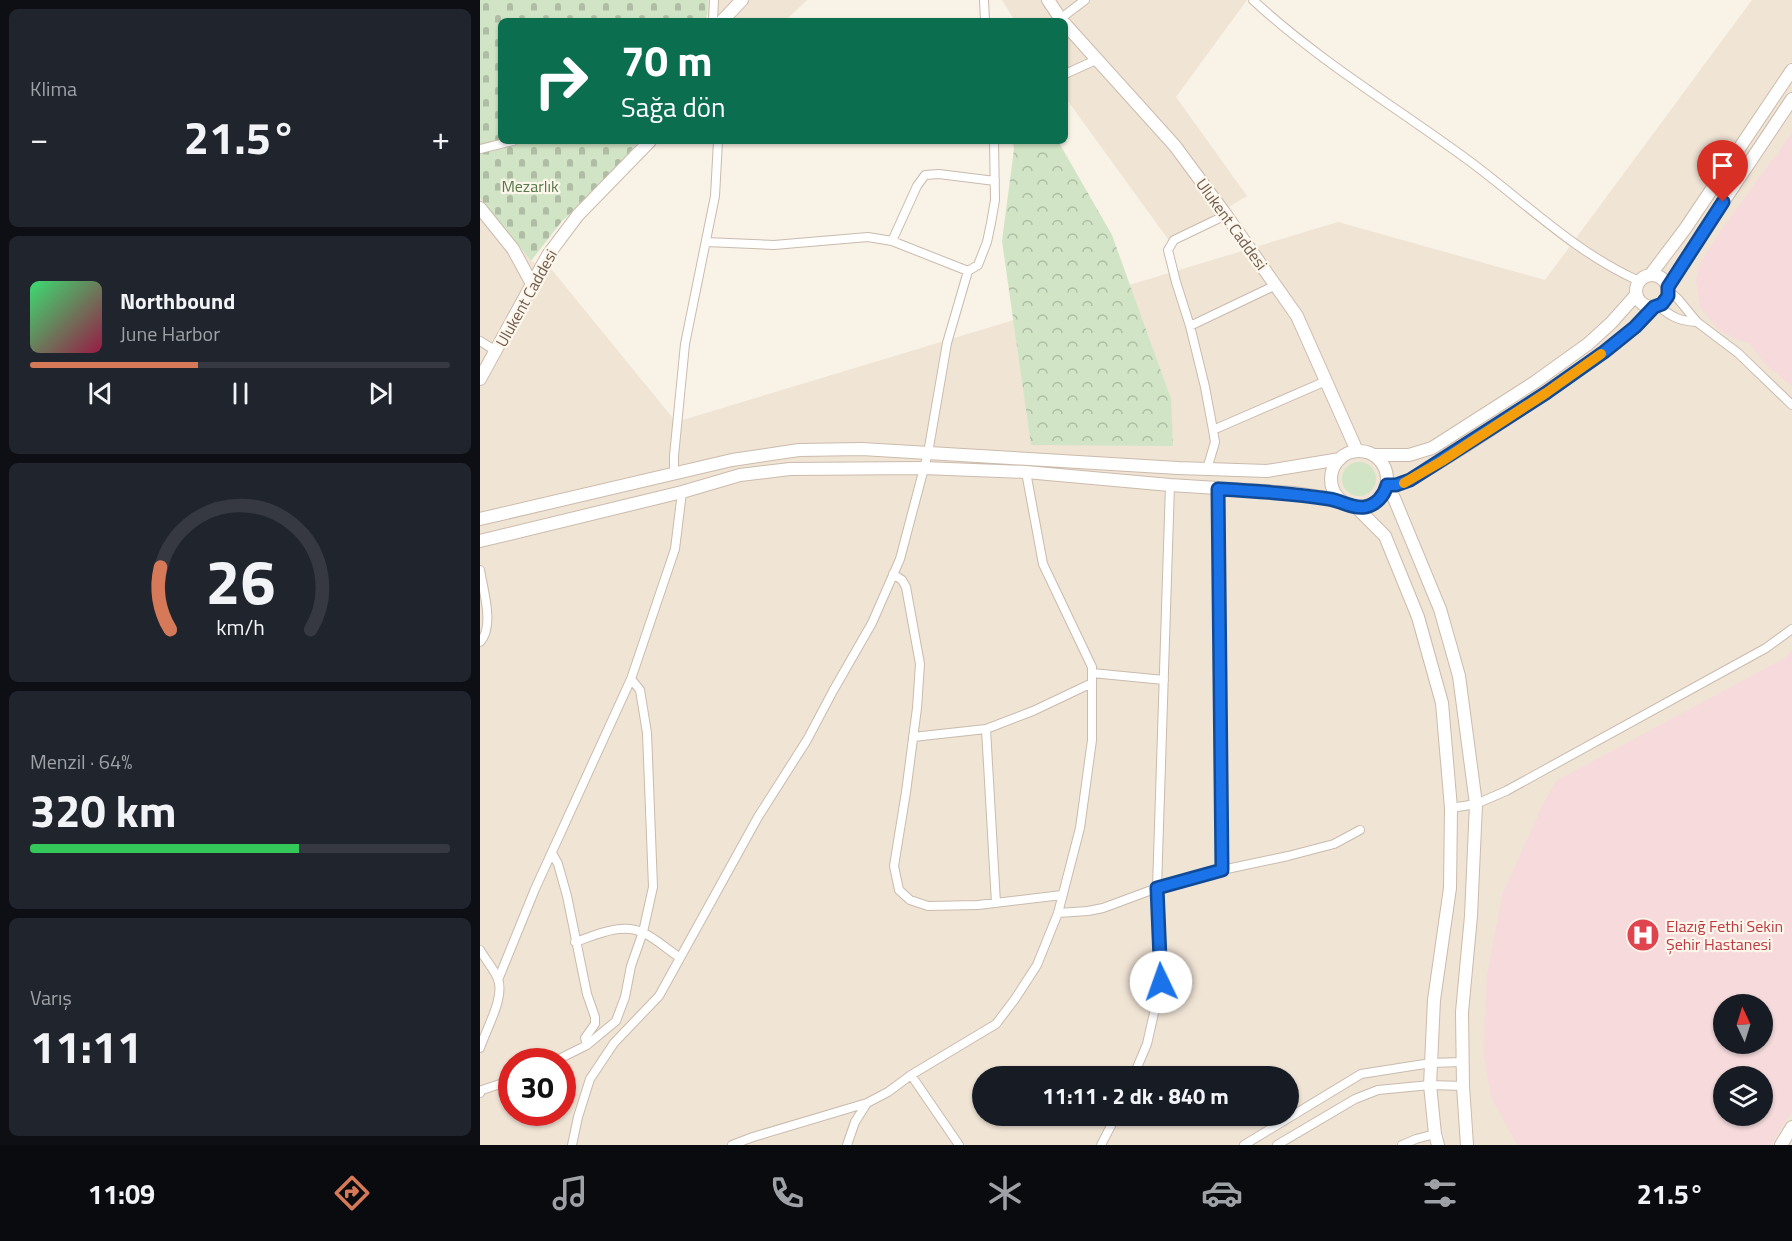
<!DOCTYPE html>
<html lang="tr">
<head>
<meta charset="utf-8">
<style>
	body { margin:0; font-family:"Titillium Web",sans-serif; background:#20242c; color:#f1f3f6; height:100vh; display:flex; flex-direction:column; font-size:22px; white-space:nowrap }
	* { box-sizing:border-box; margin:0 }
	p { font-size:20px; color:#9ea1a6 }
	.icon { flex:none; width:33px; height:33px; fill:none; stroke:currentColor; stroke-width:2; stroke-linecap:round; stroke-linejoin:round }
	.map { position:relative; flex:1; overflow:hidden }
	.panel { display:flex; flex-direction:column; gap:9px; padding:9px; background:#0d0f14; width:480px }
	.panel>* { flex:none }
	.banner { position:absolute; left:18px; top:18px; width:570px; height:126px; border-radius:9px; box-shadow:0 2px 4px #0004; background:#0b6e4f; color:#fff; overflow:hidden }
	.needle { width:39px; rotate:356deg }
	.buttons { position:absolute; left:1233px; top:994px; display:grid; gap:12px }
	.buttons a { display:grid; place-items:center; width:60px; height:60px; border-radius:50%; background:#171b24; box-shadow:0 2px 4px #0004; font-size:30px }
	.speed { position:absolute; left:18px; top:1048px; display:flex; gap:12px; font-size:30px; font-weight:700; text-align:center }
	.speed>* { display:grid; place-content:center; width:78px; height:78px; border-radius:50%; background:#171b24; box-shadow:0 2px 4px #0004; line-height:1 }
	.speed .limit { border:9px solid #d22; background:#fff; color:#111 }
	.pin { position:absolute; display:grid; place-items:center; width:51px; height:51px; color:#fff; margin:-62px -26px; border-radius:50% 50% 50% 0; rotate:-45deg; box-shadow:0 0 6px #0007 }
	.pin .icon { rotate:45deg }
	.me { position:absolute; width:66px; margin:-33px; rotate:357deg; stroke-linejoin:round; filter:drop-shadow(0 0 4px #0008) }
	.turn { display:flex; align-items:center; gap:21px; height:126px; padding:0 24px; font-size:27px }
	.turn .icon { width:78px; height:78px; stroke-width:2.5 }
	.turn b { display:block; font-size:42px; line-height:51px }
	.big { font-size:45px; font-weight:700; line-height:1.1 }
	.panel .card { flex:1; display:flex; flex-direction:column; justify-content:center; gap:9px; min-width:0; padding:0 21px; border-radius:9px; background:#20242c }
	.panel .dial { align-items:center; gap:0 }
	.dial svg { height:156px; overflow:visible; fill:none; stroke:#363941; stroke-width:7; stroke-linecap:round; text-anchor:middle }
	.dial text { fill:#f1f3f6; stroke:none }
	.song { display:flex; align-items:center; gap:18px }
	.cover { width:72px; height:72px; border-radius:9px; background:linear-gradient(135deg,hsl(140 70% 55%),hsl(340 70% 35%)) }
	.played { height:6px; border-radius:3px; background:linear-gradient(90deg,#d57959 40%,#363941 40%) }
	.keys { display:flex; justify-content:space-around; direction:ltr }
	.heat { display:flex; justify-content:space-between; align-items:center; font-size:33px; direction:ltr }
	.charge { height:9px; border-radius:4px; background:linear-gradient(90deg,#34c759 64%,#363941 0) }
	.trip { position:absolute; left:492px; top:1066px; width:327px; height:60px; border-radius:30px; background:#171b24; box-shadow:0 2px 4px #0004; font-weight:700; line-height:60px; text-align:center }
	.menu { display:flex; height:96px; justify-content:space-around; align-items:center; background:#090b0e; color:#9ea1a6 }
	.menu .icon { width:42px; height:42px }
	.menu .selected { color:#d57959 }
	.menu b { font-size:27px; color:#f1f3f6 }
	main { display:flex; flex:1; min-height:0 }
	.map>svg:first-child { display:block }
	.residential { fill:#f0e4d5; fill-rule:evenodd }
	.medical { fill:#f6dadc; fill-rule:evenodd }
	.green { fill:#d1e5c6 }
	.forest { fill:url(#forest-crowns) }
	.cemetery { fill:url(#cemetery-stones) }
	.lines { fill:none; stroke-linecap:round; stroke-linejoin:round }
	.street-casing { stroke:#c9bbad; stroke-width:10 }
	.secondary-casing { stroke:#ccbbac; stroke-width:14 }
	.street { stroke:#fff; stroke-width:8 }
	.secondary { stroke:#fff; stroke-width:12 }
	.route-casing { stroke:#114b97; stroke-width:15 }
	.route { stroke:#1a73e8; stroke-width:10 }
	.slow { stroke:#f59e0b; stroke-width:10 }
	.labels { text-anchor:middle; stroke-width:4.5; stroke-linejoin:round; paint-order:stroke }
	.park-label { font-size:16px; fill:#567a4a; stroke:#fdf6eb }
	.street-label { font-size:16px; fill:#6f5b4e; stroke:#fdf6eb }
	.health-label { font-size:16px; fill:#be3a42; stroke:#fdf6eb; text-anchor:start }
</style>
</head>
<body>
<main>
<section class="panel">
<div class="card"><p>Klima</p>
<div class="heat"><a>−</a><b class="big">21.5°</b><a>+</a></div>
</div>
<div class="card">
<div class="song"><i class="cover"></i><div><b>Northbound</b><p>June Harbor</p></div></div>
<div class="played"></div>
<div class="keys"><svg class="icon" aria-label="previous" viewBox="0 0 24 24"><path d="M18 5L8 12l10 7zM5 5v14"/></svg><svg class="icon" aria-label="pause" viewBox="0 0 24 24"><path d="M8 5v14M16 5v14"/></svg><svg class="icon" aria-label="next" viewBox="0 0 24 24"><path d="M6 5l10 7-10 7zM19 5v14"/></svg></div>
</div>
<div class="card dial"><svg viewBox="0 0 100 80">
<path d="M14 69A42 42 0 1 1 86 69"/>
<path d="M14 69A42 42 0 0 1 9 37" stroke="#d57959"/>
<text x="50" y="56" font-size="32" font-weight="700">26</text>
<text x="50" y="72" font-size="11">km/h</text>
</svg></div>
<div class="card"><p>Menzil · 64%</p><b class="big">320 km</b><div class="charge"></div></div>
<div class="card"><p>Varış</p><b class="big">11:11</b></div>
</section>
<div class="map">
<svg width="1312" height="1145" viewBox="0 0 1312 1145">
	<defs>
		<pattern id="forest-crowns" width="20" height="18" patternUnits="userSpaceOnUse" patternTransform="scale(1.5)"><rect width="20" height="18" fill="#d1e5c6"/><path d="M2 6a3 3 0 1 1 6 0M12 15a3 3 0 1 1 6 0" fill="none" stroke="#aebda3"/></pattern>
		<pattern id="cemetery-stones" width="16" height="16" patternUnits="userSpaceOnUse" patternTransform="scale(1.5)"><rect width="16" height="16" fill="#d1e5c6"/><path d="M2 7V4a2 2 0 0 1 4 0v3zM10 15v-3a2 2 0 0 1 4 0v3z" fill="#aebda3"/></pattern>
	</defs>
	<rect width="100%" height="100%" fill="#f9f2e6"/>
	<path class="residential" d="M228,0H327L305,21H237L227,15Z
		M522,0H767L696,97L767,196L690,242L585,97V21H535Z
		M1272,0H1312V1145H0V198L51,261L72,270L196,422L858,222L1065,280ZM1244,1005H1282V1044H1244ZM32,1062H82V1113H32ZM502,1077H808V1116H502ZM1244,1077H1282V1116H1244Z"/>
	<path class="medical" d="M1312,133V386L1284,363L1270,344L1256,339L1238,329L1220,307L1216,281L1219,265L1241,230Z
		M1312,651V1111L1291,1145H1037L1011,1097L1003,1053L1007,975L1022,895L1062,806L1076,781L1303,659ZM1244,1005H1282V1044H1244ZM1244,1077H1282V1116H1244Z"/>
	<path class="green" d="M862 479a17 17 0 1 1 34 0a17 17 0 1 1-34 0Z"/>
	<path class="forest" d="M533,141H578L632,235L691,399L693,446L551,445L522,241L534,149Z"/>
	<path class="cemetery" d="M0,0H228L227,15L225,21H21V141H159L116,191L82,221L51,261L0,198Z"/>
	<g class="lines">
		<g class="street-casing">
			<path id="street" d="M504,0L505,21
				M773,0C839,61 916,107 988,160C1045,202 1094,252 1159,281
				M580,19L605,0
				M233,21L234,0
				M585,74L616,60
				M0,149L33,141
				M412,241L437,186L445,175L459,174L515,181
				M226,242L294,245L388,237L412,241L488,271
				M1189,291L1198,299L1217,322L1258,353L1312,405
				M1178,306C1192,317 1199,321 1217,322
				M710,326L796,285
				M0,341L16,351
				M733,430L846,381
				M727,469L735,442L733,430L725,387L710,326L696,282L688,250L694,240L746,215
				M194,474V456L205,344L235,196L238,141
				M738,489L742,870
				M0,570C3,589 15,627 0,642
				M413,574L422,580L426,587L440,664L437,708L426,792L414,866L419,890L430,900L448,906L498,905L582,895
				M612,673L684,680
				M506,729L516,903
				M433,737L506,729L553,711L612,683
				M971,808L996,804L1026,791L1286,648L1312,629
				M72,853L78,864L87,896L107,994L115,1017V1024L105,1038L107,1045
				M578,913L608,911L623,908L677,888L742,870L808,856L854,844L880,830
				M95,942C116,935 142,922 164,933C176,939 187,949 199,957
				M0,950C5,959 14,969 18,979C25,998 6,1029 0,1048
				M18,980L55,889L151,679L195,549L202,492
				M73,1062L107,1045L136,1021L145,997L151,966L163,932L173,887L167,733L160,690L151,679
				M431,1075L479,1145
				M653,1077L667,1044L681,982L677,888L690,485
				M0,1093L2,1090L32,1080
				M92,1145L98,1117L110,1079L134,1043L179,996L278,817L327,740L353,691L392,623L420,559L448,453L467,343L488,271L498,265L507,242L511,223L515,200L514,141
				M252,1145L273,1137L387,1103
				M367,1145L375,1122L387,1103L408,1092L431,1075L516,1024L535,999L557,965L578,913L600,828L612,740V667L563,564L546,472
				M621,1145L636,1116
				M764,1145L881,1074L951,1063L982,1062
				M797,1145L875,1099L898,1090L950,1085L983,1086
				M922,1145L936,1139L955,1134"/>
		</g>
		<g class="secondary-casing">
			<path id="secondary" d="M568,0L582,21
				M242,21L262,0
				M585,24L695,146L746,215L817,316L877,451
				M0,208L33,249L52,284
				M1171,274L1205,229L1312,70
				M1156 291a16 16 0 1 1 32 0a16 16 0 1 1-32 0Z
				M1188,287L1223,232L1312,99
				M0,379L68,255L98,215L170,141
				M851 479a28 28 0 1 1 56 0a28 28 0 1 1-56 0Z
				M895,455H929L952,448L1055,382L1108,344L1131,323L1156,295
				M907,485H916L930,480C986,447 1040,411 1092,374C1121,354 1152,335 1174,307
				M906,488L914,498L960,609L979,676L996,804L991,916L982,1012L983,1086L987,1145
				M877,508L905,536L938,617L962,703L971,808L970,888L954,1000L950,1085L955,1134L958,1145
				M0,519L252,460L319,450L382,449L698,468L787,471L860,459
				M0,541L202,492L260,475L310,469L443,468L546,472L690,485L814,493L860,500
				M1301,1145L1312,1127"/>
		</g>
		<use href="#street" class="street"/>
		<use href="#secondary" class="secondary"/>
	</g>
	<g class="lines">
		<g class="route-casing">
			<path id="route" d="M681,982L677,888L742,870L738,489C775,491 812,493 849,499C862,501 872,509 885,507C896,505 904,496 907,485H916L930,480L1066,393L1124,352L1155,327L1174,307L1182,304L1188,296V287L1243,202"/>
		</g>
		<use href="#route" class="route"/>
		<path class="slow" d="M924,483L962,461L1066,393L1121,354"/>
	</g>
	<defs>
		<g id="hospital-disc" transform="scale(1.725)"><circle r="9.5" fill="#e0444e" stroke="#fdf6eb"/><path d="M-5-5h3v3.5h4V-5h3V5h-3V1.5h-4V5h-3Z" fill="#fff"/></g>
	</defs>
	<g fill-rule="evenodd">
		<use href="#hospital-disc" x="1163" y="935"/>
	</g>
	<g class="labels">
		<g class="park-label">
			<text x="50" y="192">Mezarlık</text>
		</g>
		<g class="street-label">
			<text transform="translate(752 224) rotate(54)" y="6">Ulukent Caddesi</text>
			<text transform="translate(46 298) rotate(-61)" y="6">Ulukent Caddesi</text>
		</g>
		<g class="health-label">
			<text x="1186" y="932">Elazığ Fethi Sekin<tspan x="1186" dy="18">Şehir Hastanesi</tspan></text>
		</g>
	</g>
</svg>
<div class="buttons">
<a><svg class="needle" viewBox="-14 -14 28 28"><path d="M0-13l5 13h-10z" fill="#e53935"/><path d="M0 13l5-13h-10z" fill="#9ea1a6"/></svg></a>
<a><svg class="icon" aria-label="layers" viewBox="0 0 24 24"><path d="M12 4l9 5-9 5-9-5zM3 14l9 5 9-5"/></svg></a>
</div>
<div class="speed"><div class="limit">30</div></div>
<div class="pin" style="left:1243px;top:202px;background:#d93025"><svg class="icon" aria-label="arrive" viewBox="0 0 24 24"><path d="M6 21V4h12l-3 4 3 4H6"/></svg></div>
<svg class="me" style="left:681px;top:982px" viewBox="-20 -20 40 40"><circle r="19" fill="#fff"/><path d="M0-13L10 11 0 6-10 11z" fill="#1a73e8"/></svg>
<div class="trip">11:11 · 2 dk · 840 m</div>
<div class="banner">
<div class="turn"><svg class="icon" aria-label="right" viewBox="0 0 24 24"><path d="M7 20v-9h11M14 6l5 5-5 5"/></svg><div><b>70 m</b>Sağa dön</div></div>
</div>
</div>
</main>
<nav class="menu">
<b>11:09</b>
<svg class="icon selected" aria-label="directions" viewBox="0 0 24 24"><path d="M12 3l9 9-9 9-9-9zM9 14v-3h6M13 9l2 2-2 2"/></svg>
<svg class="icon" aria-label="music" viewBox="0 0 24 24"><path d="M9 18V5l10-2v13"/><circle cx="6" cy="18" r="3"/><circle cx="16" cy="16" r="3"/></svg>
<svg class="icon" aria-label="phone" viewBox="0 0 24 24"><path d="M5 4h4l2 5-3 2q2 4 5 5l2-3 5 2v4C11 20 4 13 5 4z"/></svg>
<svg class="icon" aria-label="climate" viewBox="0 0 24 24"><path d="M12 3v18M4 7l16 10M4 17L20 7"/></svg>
<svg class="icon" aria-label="car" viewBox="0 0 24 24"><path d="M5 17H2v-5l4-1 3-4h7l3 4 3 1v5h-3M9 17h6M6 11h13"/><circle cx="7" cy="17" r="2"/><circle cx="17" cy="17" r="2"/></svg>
<svg class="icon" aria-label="filters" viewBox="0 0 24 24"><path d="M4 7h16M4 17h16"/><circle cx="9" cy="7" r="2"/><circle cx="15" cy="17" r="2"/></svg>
<b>21.5°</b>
</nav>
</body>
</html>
